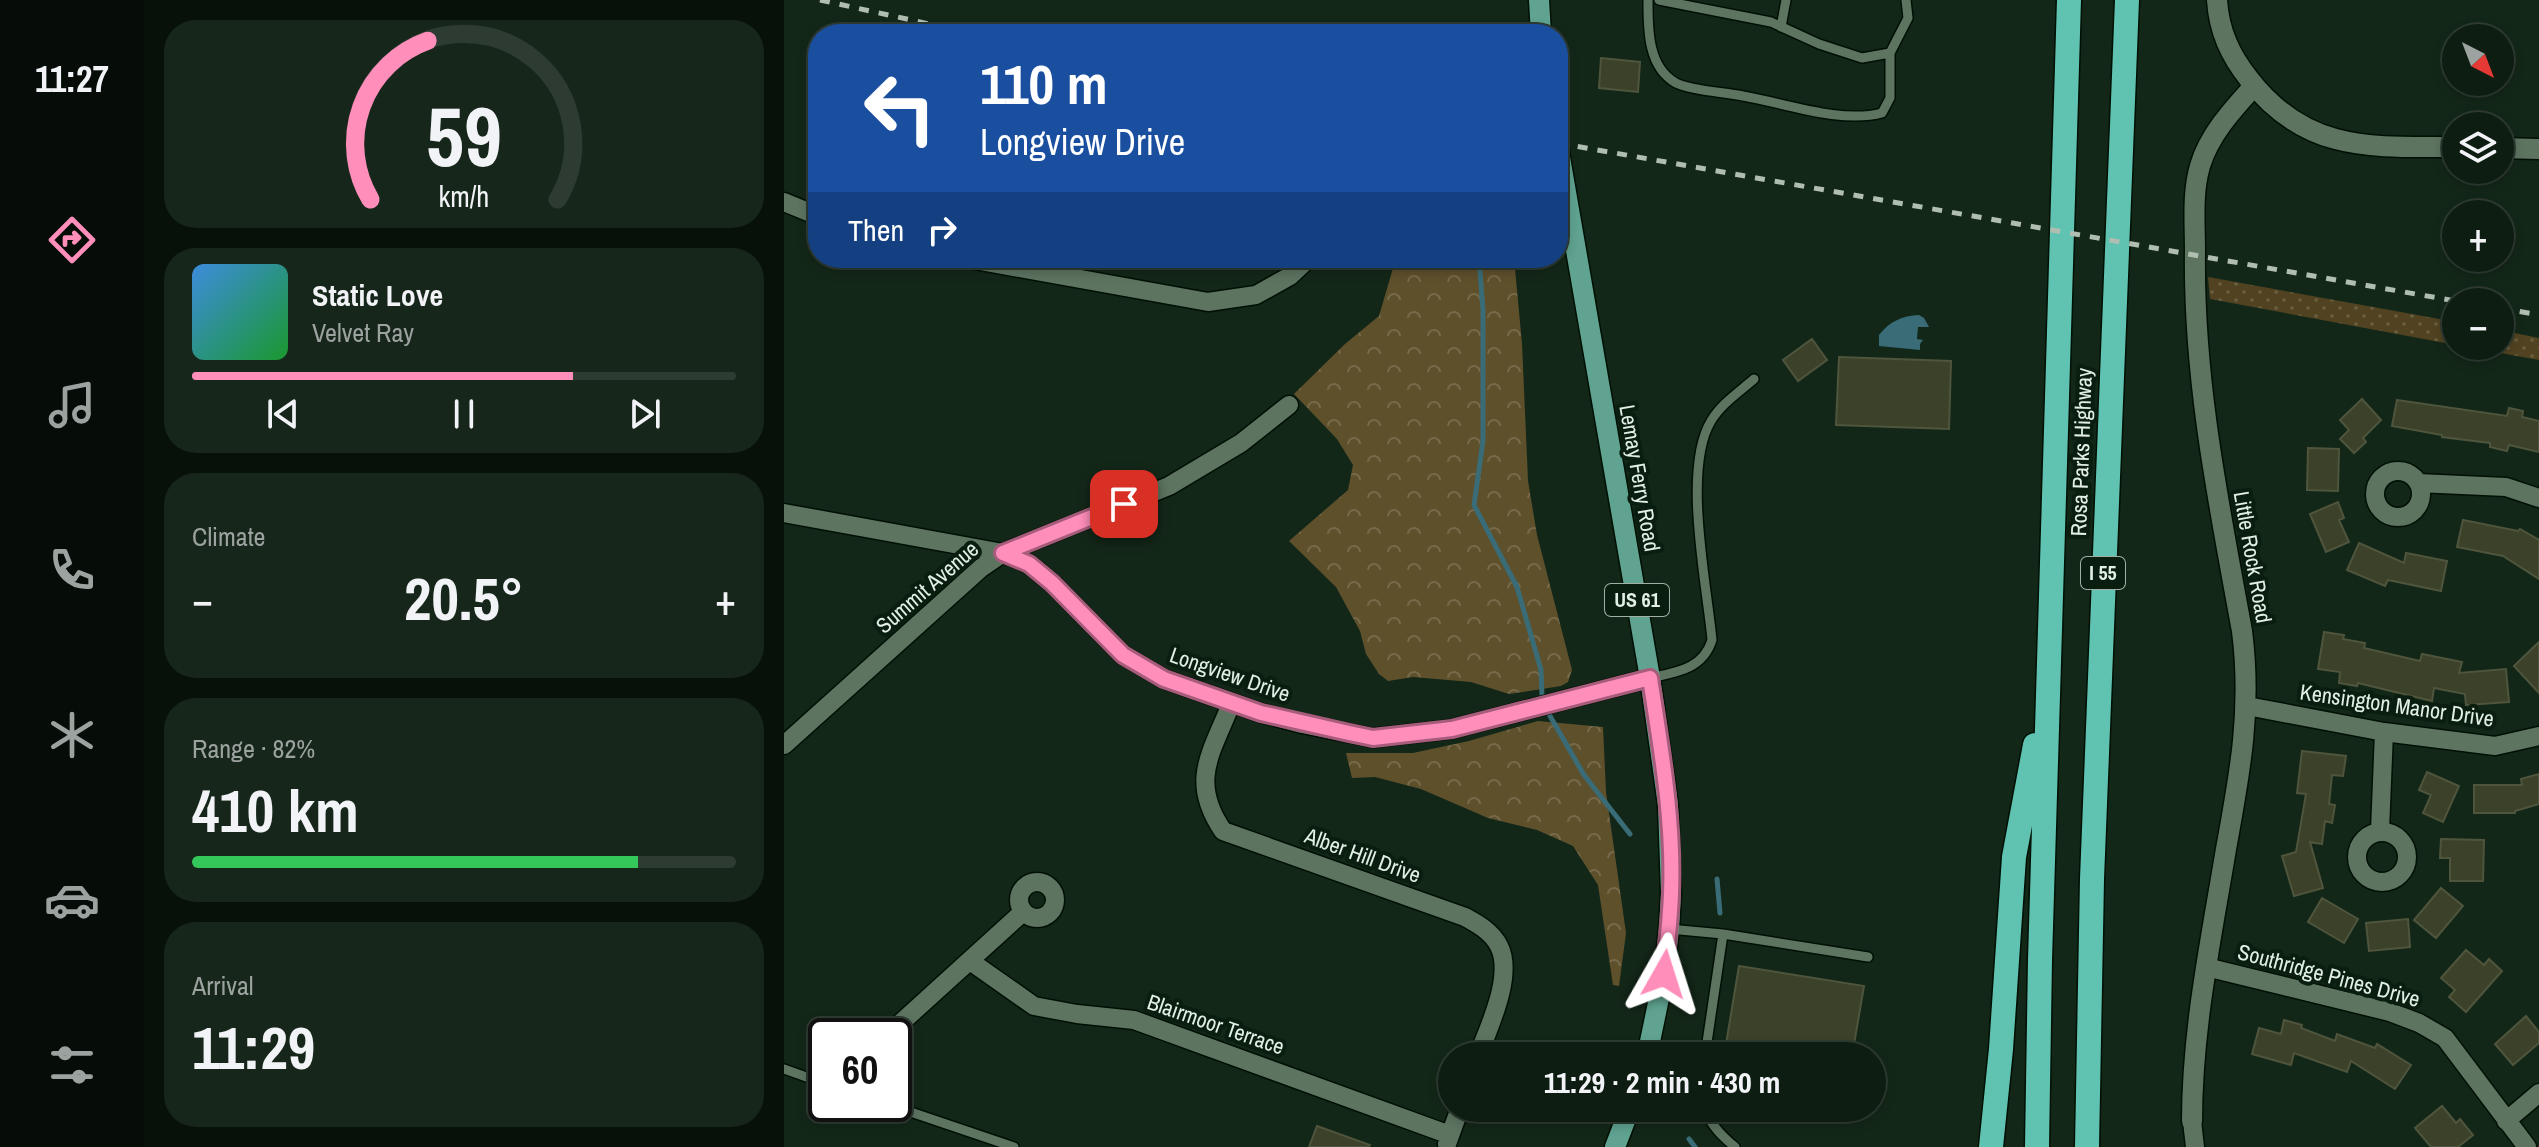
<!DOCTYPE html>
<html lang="en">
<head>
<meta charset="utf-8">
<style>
	body { margin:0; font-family:"Archivo Narrow",sans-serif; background:#17261b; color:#f1f3f6; height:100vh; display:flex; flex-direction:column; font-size:30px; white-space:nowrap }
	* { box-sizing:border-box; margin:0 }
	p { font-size:26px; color:#9ba29f }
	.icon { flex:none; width:44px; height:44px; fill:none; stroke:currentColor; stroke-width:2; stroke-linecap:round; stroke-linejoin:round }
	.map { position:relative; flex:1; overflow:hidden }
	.panel { display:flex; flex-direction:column; gap:20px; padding:20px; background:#08100a; width:640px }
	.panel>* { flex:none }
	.banner { position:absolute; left:24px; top:24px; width:760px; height:244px; border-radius:32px; box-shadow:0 4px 12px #0003,0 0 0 2px #2e3b32; background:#1a4fa0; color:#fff; overflow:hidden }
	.needle { width:52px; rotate:138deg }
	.buttons { position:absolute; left:1658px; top:24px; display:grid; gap:16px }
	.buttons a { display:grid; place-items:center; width:72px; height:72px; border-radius:50%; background:#0e1d12; box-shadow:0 4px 12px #0003,0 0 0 2px #2e3b32; font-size:40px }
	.speed { position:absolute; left:24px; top:1018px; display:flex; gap:16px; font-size:40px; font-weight:700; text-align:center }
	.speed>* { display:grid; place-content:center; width:104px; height:104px; border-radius:50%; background:#0e1d12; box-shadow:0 4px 12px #0003,0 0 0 2px #2e3b32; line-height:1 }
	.speed .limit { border:4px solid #111; border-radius:12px; background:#fff; color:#111 }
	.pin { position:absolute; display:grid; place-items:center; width:68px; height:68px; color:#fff; margin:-34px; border-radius:16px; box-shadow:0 4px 12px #0006 }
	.me { position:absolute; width:88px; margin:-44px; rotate:6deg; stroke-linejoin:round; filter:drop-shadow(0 0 6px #0008) }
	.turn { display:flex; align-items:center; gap:28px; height:168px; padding:0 40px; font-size:36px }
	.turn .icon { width:104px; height:104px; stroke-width:2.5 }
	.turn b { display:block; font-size:56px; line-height:68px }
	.then { display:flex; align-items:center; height:76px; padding:0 40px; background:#0003; gap:16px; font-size:30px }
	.big { font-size:60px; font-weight:700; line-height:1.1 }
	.panel .tile { flex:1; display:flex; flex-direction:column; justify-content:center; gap:12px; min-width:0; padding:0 28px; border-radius:32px; background:#17261b }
	.panel .dial { align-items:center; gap:0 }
	.dial svg { height:208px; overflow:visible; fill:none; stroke:#2e3b32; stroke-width:7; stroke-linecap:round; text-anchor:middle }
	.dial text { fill:#f1f3f6; stroke:none }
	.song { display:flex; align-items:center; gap:24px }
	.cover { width:96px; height:96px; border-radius:12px; background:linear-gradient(135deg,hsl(210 70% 55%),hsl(130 70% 35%)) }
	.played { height:8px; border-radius:4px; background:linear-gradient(90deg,#ff8ebb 70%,#2e3b32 70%) }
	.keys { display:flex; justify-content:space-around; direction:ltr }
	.heat { display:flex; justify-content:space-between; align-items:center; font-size:44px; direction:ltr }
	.charge { height:12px; border-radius:6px; background:linear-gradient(90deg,#34c759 82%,#2e3b32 0) }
	.trip { position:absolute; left:654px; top:1042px; width:448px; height:80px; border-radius:40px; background:#0e1d12; box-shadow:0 4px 12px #0003,0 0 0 2px #2e3b32; font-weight:700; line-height:80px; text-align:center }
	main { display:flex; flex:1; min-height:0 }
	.tab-bar { display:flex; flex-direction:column; width:144px; justify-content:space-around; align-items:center; background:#060c07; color:#9ba29f }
	.tab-bar .icon { width:56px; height:56px }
	.tab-bar .current { color:#ff8ebb }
	.tab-bar b { font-size:36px; color:#f1f3f6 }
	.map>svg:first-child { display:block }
	.grass { fill:url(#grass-dots) }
	.forest { fill:url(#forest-crowns) }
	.water { fill:#396c76 }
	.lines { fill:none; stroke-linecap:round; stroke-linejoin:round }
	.stream { stroke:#396c76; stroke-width:5 }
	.building { fill:#3c4129; stroke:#4f553d; stroke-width:2 }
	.service-casing { stroke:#011004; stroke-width:12 }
	.minor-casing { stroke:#011004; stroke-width:21 }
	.tertiary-casing { stroke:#011004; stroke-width:23 }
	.primary-casing { stroke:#011004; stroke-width:23 }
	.motorway-casing { stroke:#011004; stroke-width:27 }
	.service { stroke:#5d7461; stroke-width:9 }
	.minor { stroke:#5d7461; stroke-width:18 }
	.tertiary { stroke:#5d7461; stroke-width:20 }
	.primary { stroke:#5fa390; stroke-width:20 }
	.motorway { stroke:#60c2b0; stroke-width:24 }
	.rail { stroke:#b0beb2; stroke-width:5; stroke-dasharray:10 10; stroke-linecap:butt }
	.route-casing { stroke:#a65c7a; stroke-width:20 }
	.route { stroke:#ff8ebb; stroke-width:14 }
	.labels { text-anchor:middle; stroke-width:8; stroke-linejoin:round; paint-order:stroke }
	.shield { fill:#0a1e0f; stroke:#a1b0a4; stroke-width:2 }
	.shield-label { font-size:20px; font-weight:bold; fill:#e2efe4 }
	.street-label { font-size:22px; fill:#e2efe4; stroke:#0a1e0f }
</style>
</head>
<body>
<main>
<nav class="tab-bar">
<b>11:27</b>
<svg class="icon current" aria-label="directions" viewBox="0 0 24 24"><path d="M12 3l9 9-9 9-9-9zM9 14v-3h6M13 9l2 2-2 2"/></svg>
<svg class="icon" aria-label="music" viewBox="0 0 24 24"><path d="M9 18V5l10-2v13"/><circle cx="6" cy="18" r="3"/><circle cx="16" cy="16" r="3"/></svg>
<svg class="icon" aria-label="phone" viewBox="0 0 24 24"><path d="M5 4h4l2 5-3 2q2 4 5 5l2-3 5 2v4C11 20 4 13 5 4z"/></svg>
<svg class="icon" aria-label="climate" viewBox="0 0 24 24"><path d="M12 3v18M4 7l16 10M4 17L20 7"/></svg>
<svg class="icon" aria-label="car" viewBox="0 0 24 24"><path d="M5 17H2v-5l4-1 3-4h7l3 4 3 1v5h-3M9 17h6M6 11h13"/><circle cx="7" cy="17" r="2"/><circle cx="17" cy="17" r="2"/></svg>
<svg class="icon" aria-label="filters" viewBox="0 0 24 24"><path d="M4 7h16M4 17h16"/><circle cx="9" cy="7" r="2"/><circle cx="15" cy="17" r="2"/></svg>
</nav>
<section class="panel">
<div class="tile dial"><svg viewBox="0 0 100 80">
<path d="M14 69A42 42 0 1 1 86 69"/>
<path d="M14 69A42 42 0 0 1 36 8" stroke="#ff8ebb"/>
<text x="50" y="56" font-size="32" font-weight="700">59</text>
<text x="50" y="72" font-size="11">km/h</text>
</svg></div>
<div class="tile">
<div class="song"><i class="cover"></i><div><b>Static Love</b><p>Velvet Ray</p></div></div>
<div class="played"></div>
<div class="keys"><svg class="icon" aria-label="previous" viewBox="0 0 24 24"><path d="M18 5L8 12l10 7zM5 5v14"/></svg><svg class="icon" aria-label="pause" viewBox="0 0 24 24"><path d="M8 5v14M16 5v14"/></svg><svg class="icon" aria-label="next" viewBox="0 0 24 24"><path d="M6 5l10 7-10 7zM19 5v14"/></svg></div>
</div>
<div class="tile"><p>Climate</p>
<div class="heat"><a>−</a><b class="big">20.5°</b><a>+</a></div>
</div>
<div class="tile"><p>Range · 82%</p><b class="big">410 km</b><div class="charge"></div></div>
<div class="tile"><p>Arrival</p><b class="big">11:29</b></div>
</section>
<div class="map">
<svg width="1755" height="1147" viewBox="0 0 1755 1147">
	<defs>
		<pattern id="grass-dots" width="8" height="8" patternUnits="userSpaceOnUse" patternTransform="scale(2)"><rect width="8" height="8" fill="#514321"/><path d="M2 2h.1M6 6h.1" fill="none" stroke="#6a5e41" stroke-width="1.8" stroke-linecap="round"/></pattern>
		<pattern id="forest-crowns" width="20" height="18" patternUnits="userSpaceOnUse" patternTransform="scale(2)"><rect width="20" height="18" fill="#5f502c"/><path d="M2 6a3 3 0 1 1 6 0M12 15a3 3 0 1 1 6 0" fill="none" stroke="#766a4a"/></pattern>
	</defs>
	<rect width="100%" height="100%" fill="#132718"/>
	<path class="grass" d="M1424,277L1672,322V345L1426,299Z
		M1716,330L1755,338V360L1678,346H1716Z"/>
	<path class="forest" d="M612,258H730L738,344L744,481L753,535L788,670L784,682L777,686L725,694L687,682L629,677L604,681L595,674L582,654L576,631L552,587L505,541L564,490L569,465L553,439L510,394L561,344L595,316Z
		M754,721L819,727L822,792L842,933L835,986L829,985L814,885L789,846L753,830L704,818L637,789L591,777L568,778L562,753H629L685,741Z"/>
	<path class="water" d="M1135,315L1140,318L1145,327H1134L1133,339L1139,340L1136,344V350L1095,346V335C1106,321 1118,316 1135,315Z"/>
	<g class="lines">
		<path class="stream" d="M695,258L699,310V441L690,505L733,587L757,670L758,696
			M766,716L800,775L846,834
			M933,879L936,913
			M905,1139L911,1147"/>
	</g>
	<path class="building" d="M817,58L856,62L854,92L815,88Z
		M1028,339L1043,360L1014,381L999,360Z
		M1055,357L1167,361L1165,429L1052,425Z
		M1578,399L1597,420L1579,438L1582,442L1570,453L1556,439L1565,430L1556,420Z
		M1613,400L1723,416L1725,408L1739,411L1738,417L1755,421V452L1725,445L1723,451L1706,447V443L1658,437V435L1608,426Z
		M1524,448L1555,449L1554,491L1523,490Z
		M1554,502L1560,518L1555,520L1565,542L1542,552L1526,514Z
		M1679,520L1734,531L1736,529L1755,540V579L1719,556L1673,547Z
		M1575,543L1620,563L1622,553L1663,561L1657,591L1604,580L1601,586L1563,570Z
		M1540,632L1560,635L1559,639L1581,643L1580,648L1636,661L1638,654L1678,662L1675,673L1722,669L1725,702L1682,705L1681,694L1650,688L1648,701L1574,683L1573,686L1555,683L1556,672L1534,669Z
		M1755,642V693L1730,666Z
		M1518,751L1562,756L1559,776L1548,775L1545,804L1551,805L1548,823L1541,821L1538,844L1526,842L1539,888L1510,896L1498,856L1512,852L1522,794L1513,793Z
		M1643,772L1675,786L1659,822L1639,813L1647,795L1635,790Z
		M1755,774V804L1731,811V813H1690V785H1738L1737,779Z
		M1657,839L1700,840L1699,881H1666V858H1656Z
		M1657,888L1679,906L1652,938L1630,920Z
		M1538,898L1574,919L1560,943L1524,922Z
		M1624,919L1626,947L1585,951L1582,923Z
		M1682,950L1700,965L1705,959L1718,971L1682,1012L1665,997L1671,990L1657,978Z
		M955,966L1080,986L1068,1056H940Z
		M1742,1016L1755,1032V1043L1729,1065L1711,1044Z
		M1500,1020L1518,1025L1517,1028L1551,1041L1553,1034L1591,1048L1593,1044L1627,1065L1611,1089L1567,1061L1563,1072L1510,1053L1507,1065L1468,1054L1475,1028L1497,1034Z
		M1658,1106L1672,1123L1676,1119L1689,1135L1674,1147H1647L1631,1128Z
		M533,1126L586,1145L585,1147H525Z"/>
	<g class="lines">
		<g class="service-casing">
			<path id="service" d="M864,0C864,27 863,67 892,83C908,91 941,92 959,96C1000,103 1057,124 1098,113L1106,98V53
				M875,0L987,22L1035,44L1078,58L1106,53L1124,18L1122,0
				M997,27L1002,0
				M866,678C893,672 919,669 928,640C923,585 898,469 927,421C937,404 955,392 970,379
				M885,929L939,934L1084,957
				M921,1056L939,934
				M0,1069L42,1084
				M103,1104L230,1147
				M921,1108C925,1124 939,1137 951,1147"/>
		</g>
		<g class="minor-casing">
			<path id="minor" d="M0,202L34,216
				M180,258L424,302L472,295L506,276L525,258
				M1591 494a23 23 0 1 1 46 0a23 23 0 1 1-46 0Z
				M1634,483L1722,487L1755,498
				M0,513L219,553L245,564L268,583L339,655L380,679L477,713L518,724L589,738L668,729L866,678
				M447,704C427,754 405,781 439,831L681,917C694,924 708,932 715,946C730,975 705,1027 694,1056
				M1463,706L1600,732L1711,746L1755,736
				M0,745L197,568L219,553L385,486L457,443L505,405
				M1596,831L1600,732
				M1573 857a25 25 0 1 1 50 0a25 25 0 1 1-50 0Z
				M235 900a18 18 0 1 1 36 0a18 18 0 1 1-36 0Z
				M186,961L250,1006L293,1014L350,1020L666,1135
				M1422,967L1606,1012L1635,1023L1661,1038L1743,1147
				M109,1030L239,912
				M1408,1121L1411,1147
				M1722,1121L1755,1093
				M663,1144L676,1108"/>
		</g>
		<g class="tertiary-casing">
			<path id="tertiary" d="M1433,0C1435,31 1446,55 1465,79C1522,153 1588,147 1672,147
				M1716,148L1755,149
				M1408,1121C1408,1029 1427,940 1442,849C1456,773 1468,709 1458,631C1435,505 1409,379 1411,251C1411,223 1408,193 1416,166C1425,135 1449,109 1470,86"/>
		</g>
		<g class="primary-casing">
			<path id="primary" d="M755,0L757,34
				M774,146L866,678L884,805L887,893L885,929L880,974L863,1056
				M831,1147L846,1108"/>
		</g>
		<g class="motorway-casing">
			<path id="motorway" d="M1207,1147L1217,1049L1230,857L1251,745
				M1253,1147L1256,960L1285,0
				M1303,1147L1308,879L1343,0"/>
		</g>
		<use href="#service" class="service"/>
		<use href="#minor" class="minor"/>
		<use href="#tertiary" class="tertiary"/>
		<use href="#primary" class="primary"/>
		<use href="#motorway" class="motorway"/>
		<path class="rail" d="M36,0L191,34
			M774,143L1677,302
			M1716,308L1755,315"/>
	</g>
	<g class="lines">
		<g class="route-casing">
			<path id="route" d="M340,504L219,553L245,564L268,583L339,655L380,679L477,713L565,733L589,738L668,729L866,678C877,749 890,821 887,894C886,920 883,947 880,974"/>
		</g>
		<use href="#route" class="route"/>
	</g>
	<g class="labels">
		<g class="shield">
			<rect x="1297" y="557" width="44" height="32" rx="6"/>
			<rect x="821" y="584" width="64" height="32" rx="6"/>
		</g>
		<g class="shield-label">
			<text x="1319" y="580">I 55</text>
			<text x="853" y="607">US 61</text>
		</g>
		<g class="street-label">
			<text transform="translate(1297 452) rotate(-88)" y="8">Rosa Parks Highway</text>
			<text transform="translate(856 478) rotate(80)" y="8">Lemay Ferry Road</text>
			<text transform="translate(1469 557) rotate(80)" y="8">Little Rock Road</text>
			<text transform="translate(143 587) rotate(-41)" y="8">Summit Avenue</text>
			<text transform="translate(446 674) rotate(19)" y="8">Longview Drive</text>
			<text transform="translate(1613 705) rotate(8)" y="8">Kensington Manor Drive</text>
			<text transform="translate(579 855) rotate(20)" y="8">Alber Hill Drive</text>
			<text transform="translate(1545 975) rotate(15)" y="8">Southridge Pines Drive</text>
			<text transform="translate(432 1024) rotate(19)" y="8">Blairmoor Terrace</text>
		</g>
	</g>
</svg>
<div class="buttons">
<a><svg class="needle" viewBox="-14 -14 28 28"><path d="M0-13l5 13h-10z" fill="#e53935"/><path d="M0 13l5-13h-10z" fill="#9ba29f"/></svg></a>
<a><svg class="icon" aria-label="layers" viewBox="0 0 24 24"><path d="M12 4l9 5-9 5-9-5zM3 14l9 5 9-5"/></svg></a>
<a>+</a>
<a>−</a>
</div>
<div class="speed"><div class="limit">60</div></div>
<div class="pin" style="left:340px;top:504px;background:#d93025"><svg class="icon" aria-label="arrive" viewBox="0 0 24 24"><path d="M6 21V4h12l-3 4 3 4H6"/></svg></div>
<svg class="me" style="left:880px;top:974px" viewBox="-20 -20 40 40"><path d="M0-17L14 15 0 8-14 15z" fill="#ff8ebb" stroke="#fff" stroke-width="4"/></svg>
<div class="trip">11:29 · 2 min · 430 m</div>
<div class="banner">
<div class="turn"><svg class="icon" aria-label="left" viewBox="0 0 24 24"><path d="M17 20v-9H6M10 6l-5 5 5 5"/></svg><div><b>110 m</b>Longview Drive</div></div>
<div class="then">Then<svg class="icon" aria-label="right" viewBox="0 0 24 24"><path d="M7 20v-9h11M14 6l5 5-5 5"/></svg></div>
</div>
</div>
</main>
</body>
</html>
